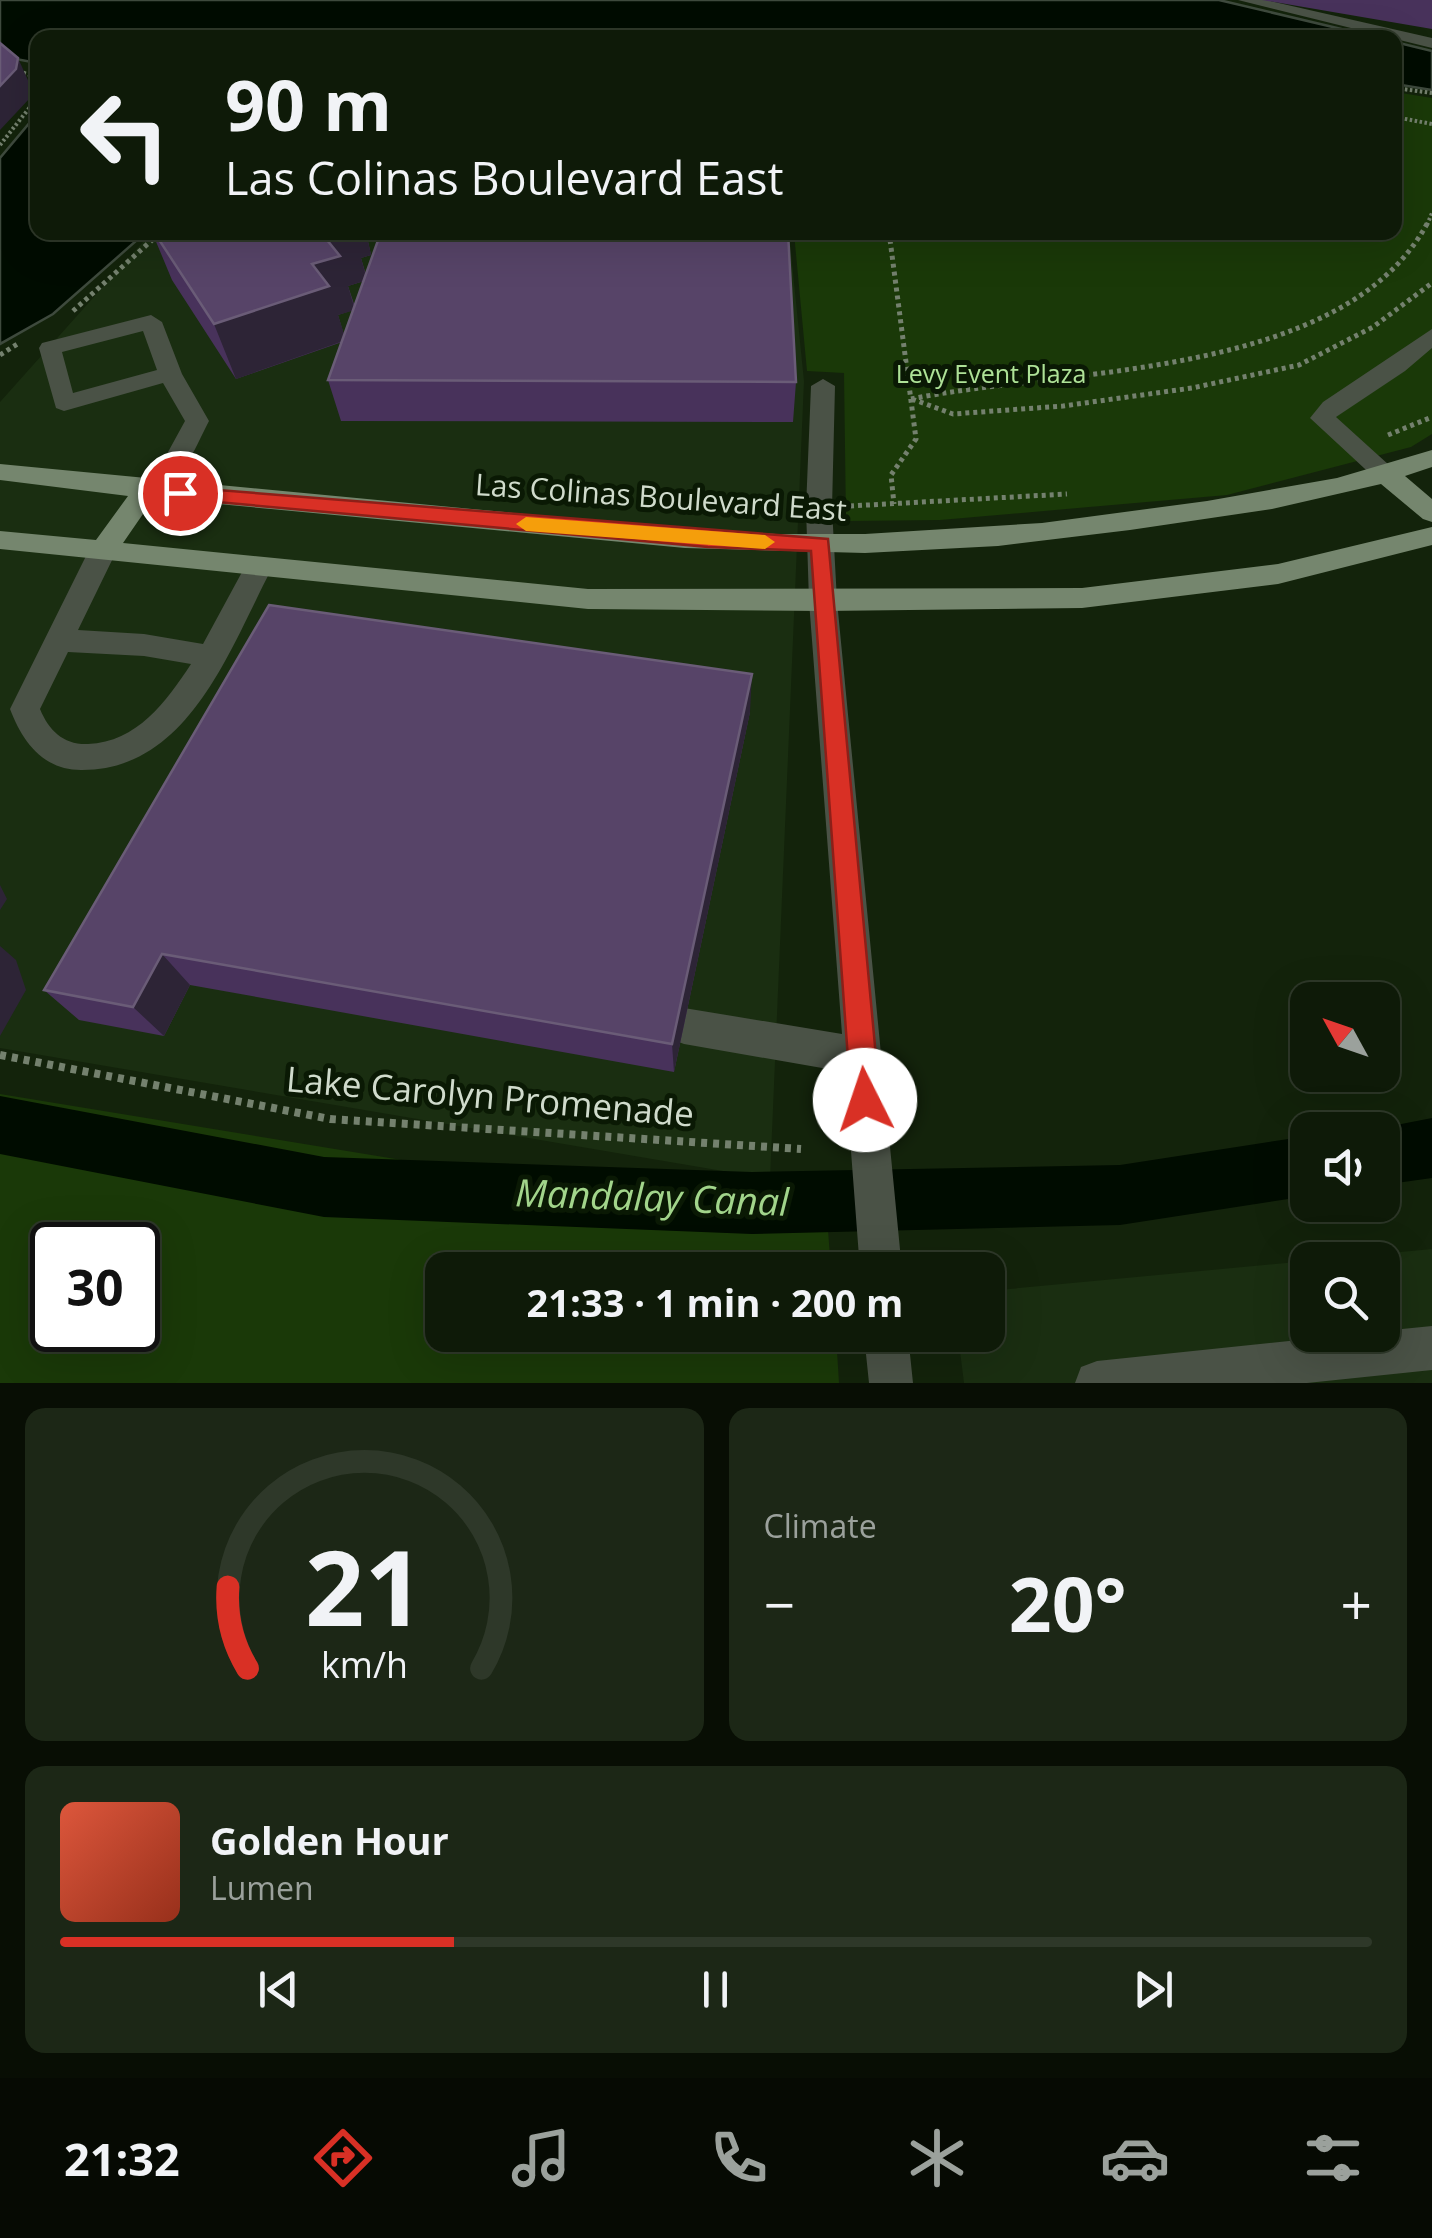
<!DOCTYPE html>
<html lang="en">
<head>
<meta charset="utf-8">
<style>
	body { margin:0; font-family:"Open Sans",sans-serif; background:#1c2716; color:#f1f3f6; height:100vh; display:flex; flex-direction:column; font-size:38px; white-space:nowrap }
	* { box-sizing:border-box; margin:0 }
	p { font-size:32px; color:#9ba19c }
	.icon { flex:none; width:55px; height:55px; fill:none; stroke:currentColor; stroke-width:2; stroke-linecap:round; stroke-linejoin:round }
	.map { position:relative; height:1383px; overflow:hidden }
	.details { display:flex; flex-direction:column; gap:25px; padding:25px; background:#080e04; flex:1 }
	.details>* { flex:none }
	.hud { position:absolute; left:30px; top:30px; width:1372px; height:210px; border-radius:20px; box-shadow:0 10px 40px #0002,0 0 0 2px #2e3829; background:#0e1a08; color:#f1f3f6; overflow:hidden }
	.needle { width:65px; rotate:310deg }
	.tools { position:absolute; left:1290px; top:982px; display:grid; gap:20px }
	.tools a { display:grid; place-items:center; width:110px; height:110px; border-radius:20px; background:#0e1a08; box-shadow:0 10px 40px #0002,0 0 0 2px #2e3829; font-size:50px }
	.speed { position:absolute; left:30px; top:1222px; display:flex; gap:20px; font-size:50px; font-weight:700; text-align:center }
	.speed>* { display:grid; place-content:center; width:130px; height:130px; border-radius:50%; background:#0e1a08; box-shadow:0 10px 40px #0002,0 0 0 2px #2e3829; line-height:1 }
	.speed .limit { border:5px solid #111; border-radius:15px; background:#fff; color:#111 }
	.pin { position:absolute; display:grid; place-items:center; width:85px; height:85px; color:#fff; margin:-42px; border:5px solid #fff; border-radius:50%; box-shadow:0 2px 10px #0007 }
	.me { position:absolute; width:110px; margin:-55px; rotate:356deg; stroke-linejoin:round; filter:drop-shadow(0 0 8px #0008) }
	.turn { display:flex; align-items:center; gap:35px; height:210px; padding:0 30px; font-size:45px }
	.turn .icon { width:130px; height:130px; stroke-width:2.5 }
	.turn b { display:block; font-size:70px; line-height:85px }
	.big { font-size:75px; font-weight:700; line-height:1.1 }
	.details .tile { flex:1; display:flex; flex-direction:column; justify-content:center; gap:15px; min-width:0; padding:0 35px; border-radius:20px; background:#1c2716 }
	.details .dial { align-items:center; gap:0 }
	.dial svg { height:260px; overflow:visible; fill:none; stroke:#2e3829; stroke-width:7; stroke-linecap:round; text-anchor:middle }
	.dial text { fill:#f1f3f6; stroke:none }
	.song { display:flex; align-items:center; gap:30px }
	.cover { width:120px; height:120px; border-radius:15px; background:linear-gradient(135deg,hsl(10 70% 55%),hsl(10 70% 35%)) }
	.played { height:10px; border-radius:5px; background:linear-gradient(90deg,#d93025 30%,#2e3829 30%) }
	.keys { display:flex; justify-content:space-around; direction:ltr }
	.heat { display:flex; justify-content:space-between; align-items:center; font-size:55px; direction:ltr }
	.details .tiles { flex:1; display:grid; gap:25px; grid-template-columns:1fr 1fr }
	.tile:last-child { grid-column:span 2 }
	.trip { position:absolute; left:425px; top:1252px; width:580px; height:100px; border-radius:20px; background:#0e1a08; box-shadow:0 10px 40px #0002,0 0 0 2px #2e3829; font-weight:700; line-height:100px; text-align:center }
	.tabs { display:flex; height:160px; justify-content:space-around; align-items:center; background:#060a03; color:#9ba19c }
	.tabs .icon { width:70px; height:70px }
	.tabs .current { color:#d93025 }
	.tabs b { font-size:45px; color:#f1f3f6 }
	.map>svg:first-child { display:block }
	.built { fill:#1a2e11 }
	.green { fill:#1a3908; fill-rule:evenodd }
	.water { fill:#000c00; stroke:#3e4a3d; stroke-width:2.5 }
	.lines { fill:none; stroke-linecap:round; stroke-linejoin:round }
	.canal { fill:#000c00; fill-rule:evenodd }
	.path-far2 { stroke:#74816e; stroke-width:4; stroke-dasharray:2.5 2.5; stroke-linecap:butt }
	.path-far1 { stroke:#74816e; stroke-width:5; stroke-dasharray:4 4; stroke-linecap:butt }
	.path { stroke:#74816e; stroke-width:8; stroke-dasharray:6 6; stroke-linecap:butt }
	.minor { fill:#4a5246; fill-rule:evenodd }
	.major { fill:#75866e; fill-rule:evenodd }
	.wall { fill:#48325b; fill-rule:evenodd }
	.shaded-wall { fill:#2d2436 }
	.building { fill:#574468; stroke:#6a5c77; stroke-width:2.5 }
	.route { fill:#d93025; stroke:#8d1f18; stroke-width:2.5 }
	.slow { fill:#f59e0b }
	.labels { text-anchor:middle; stroke-width:10; stroke-linejoin:round; paint-order:stroke }
	.far-park-label { font-size:25px; fill:#aee297; stroke:#0a1904 }
	.street-label { font-size:30px; fill:#d0dbcc; stroke:#0a1904 }
	.near-street-label { font-size:35px; fill:#d0dbcc; stroke:#0a1904 }
	.near-water-label { font-size:38px; font-style:italic; fill:#a2d58b; stroke:#0a1904 }
</style>
</head>
<body>
<div class="map">
<svg width="1432" height="1383" viewBox="0 0 1432 1383">
	<rect width="100%" height="100%" fill="#13230b"/>
	<path class="built" d="M151,233H789L804,381L770,1179L0,1048V402Z
		M1432,1249V1383H964L958,1335H988V1291L1307,1261L1308,1335H1382V1260H1316Z"/>
	<path class="green" d="M1395,92L1432,98V434L1411,447L1227,495L940,520L846,521L844,373L807,371L794,233L1395,232Z
		M0,1094L828,1230L831,1270H442V1335H836L839,1383H0ZM52,1245H138V1330H52Z"/>
	<path class="water" d="M0,0H1219L1375,37L38,38L37,63L0,56Z
		M1395,42L1432,51V90L1395,84Z
		M37,114L38,232L145,233L53,314L0,344V158Z"/>
	<g class="lines">
		<path class="canal" d="M0,1096L324,1157L752,1172L1120,1165L1308,1136V1196L1120,1225L752,1234L324,1217L0,1154Z
			M1432,1118V1178L1382,1185V1130H1371Z"/>
		<path class="path-far2" d="M0,64L38,78
			M1395,88L1432,93
			M1395,117L1432,124
			M0,145L38,97
			M1427,225L1432,213"/>
		<path class="path-far1" d="M889,232L916,439L891,475L894,504
			M73,311L161,232
			M0,355L19,343
			M911,399C1063,368 1345,379 1428,222
			M912,399L953,414L1063,406L1192,388L1299,365L1373,327L1432,283
			M1388,435L1432,417
			M850,506L1067,494"/>
		<path class="path" d="M0,1055L330,1119L801,1149"/>
		<path class="minor" d="M1238,0H1266L1432,38V48Z
			M151,315L162,322L182,374L209,421C194,450 180,489 146,499L133,490L162,463L185,421L163,383L64,411L56,408L39,348L42,343ZM143,331L157,370L73,393L62,352Z
			M1432,329V348L1405,371L1336,417L1400,475L1387,484L1378,481L1310,418L1323,402Z
			M823,379L835,386L832,508L837,601L902,1270H860L845,1072L684,1044L671,1039L666,1026L671,1013L684,1008L842,1034L809,601L806,508L811,386Z
			M102,542L112,545L116,552L78,630L144,634L203,644L248,561H268L272,568C230,648 189,771 81,770C43,770 22,741 10,709L88,552L92,545ZM68,652L144,656L191,664C166,702 137,742 88,744C64,745 49,731 40,709Z
			M1432,1326V1370L1307,1383H1075L1081,1367L1097,1361L1346,1335H1382V1331Z
			M864,1335H908L913,1383H869Z"/>
		<path class="major" d="M1432,450V467L1405,476L1432,499V522L1423,519L1381,484L1272,509L1130,530L998,546L865,553L685,548L154,498L123,543L588,589L1082,588L1278,564L1432,527V545L1278,584L1082,608L823,611L588,609L0,549V531L96,540L128,496L0,480V464L640,525L776,534H865L1042,523L1207,501L1337,478Z"/>
	</g>
	<path class="wall" d="M1262,0H1432V29Z
		M152,232H366L371,255L361,258L366,275L796,382L793,422L341,421L328,380L342,342L236,379L172,280ZM364,281L355,307L348,286ZM353,310L344,335L338,315Z
		M750,712L674,1072L190,985L164,1036L79,1020L44,990Z"/>
	<path class="shaded-wall" d="M18,58L31,87L30,98L0,130V86Z
		M332,232H366L371,255L361,258L367,280L348,286L355,310L338,315L346,340L236,379L214,324L312,264L323,235Z
		M752,674L750,712L674,1072L672,1044Z
		M0,885L7,899L0,910Z
		M0,946L16,960L26,990L0,1036Z
		M162,954L190,985L164,1036L133,1007Z"/>
	<path class="building" d="M0,43L18,58L16,69L0,86Z
		M154,232H332L323,235L340,256L312,264L329,286L214,324Z
		M381,232H788L796,382L328,380Z
		M269,605L752,674L672,1044L162,954L133,1007L44,990Z"/>
	<path class="route" d="M180,487L828,539L880,1100L876,1110L865,1114L855,1110L851,1100L811,551L708,547L173,498L170,493Z"/>
	<path class="slow" d="M526,517L765,535L775,542L765,549L526,531L516,524Z"/>
	<g class="labels">
		<g class="far-park-label">
			<text x="991" y="383">Levy Event Plaza</text>
		</g>
		<g class="street-label">
			<text transform="translate(661 498) rotate(4)" y="10">Las Colinas Boulevard East</text>
		</g>
		<g class="near-street-label">
			<text transform="translate(490 1097) rotate(5)" y="12">Lake Carolyn Promenade</text>
		</g>
		<g class="near-water-label">
			<text transform="translate(652 1198) rotate(2)" y="13">Mandalay Canal</text>
		</g>
	</g>
</svg>
<div class="tools">
<a><svg class="needle" viewBox="-14 -14 28 28"><path d="M0-13l5 13h-10z" fill="#e53935"/><path d="M0 13l5-13h-10z" fill="#9ba19c"/></svg></a>
<a><svg class="icon" aria-label="sound" viewBox="0 0 24 24"><path d="M4 9h4l5-4v14l-5-4H4zM17 9q2 3 0 6"/></svg></a>
<a><svg class="icon" aria-label="search" viewBox="0 0 24 24"><circle cx="10" cy="10" r="6"/><path d="M15 15l6 6"/></svg></a>
</div>
<div class="speed"><div class="limit">30</div></div>
<div class="pin" style="left:180px;top:493px;background:#d93025"><svg class="icon" aria-label="arrive" viewBox="0 0 24 24"><path d="M6 21V4h12l-3 4 3 4H6"/></svg></div>
<svg class="me" style="left:865px;top:1100px" viewBox="-20 -20 40 40"><circle r="19" fill="#fff"/><path d="M0-13L10 11 0 6-10 11z" fill="#d93025"/></svg>
<div class="trip">21:33 · 1 min · 200 m</div>
<div class="hud">
<div class="turn"><svg class="icon" aria-label="left" viewBox="0 0 24 24"><path d="M17 20v-9H6M10 6l-5 5 5 5"/></svg><div><b>90 m</b>Las Colinas Boulevard East</div></div>
</div>
</div>
<section class="details">
<div class="tiles">
<div class="tile dial"><svg viewBox="0 0 100 80">
<path d="M14 69A42 42 0 1 1 86 69"/>
<path d="M14 69A42 42 0 0 1 8 44" stroke="#d93025"/>
<text x="50" y="56" font-size="32" font-weight="700">21</text>
<text x="50" y="72" font-size="11">km/h</text>
</svg></div>
<div class="tile"><p>Climate</p>
<div class="heat"><a>−</a><b class="big">20°</b><a>+</a></div>
</div>
<div class="tile">
<div class="song"><i class="cover"></i><div><b>Golden Hour</b><p>Lumen</p></div></div>
<div class="played"></div>
<div class="keys"><svg class="icon" aria-label="previous" viewBox="0 0 24 24"><path d="M18 5L8 12l10 7zM5 5v14"/></svg><svg class="icon" aria-label="pause" viewBox="0 0 24 24"><path d="M8 5v14M16 5v14"/></svg><svg class="icon" aria-label="next" viewBox="0 0 24 24"><path d="M6 5l10 7-10 7zM19 5v14"/></svg></div>
</div>
</div>
</section>
<nav class="tabs">
<b>21:32</b>
<svg class="icon current" aria-label="directions" viewBox="0 0 24 24"><path d="M12 3l9 9-9 9-9-9zM9 14v-3h6M13 9l2 2-2 2"/></svg>
<svg class="icon" aria-label="music" viewBox="0 0 24 24"><path d="M9 18V5l10-2v13"/><circle cx="6" cy="18" r="3"/><circle cx="16" cy="16" r="3"/></svg>
<svg class="icon" aria-label="phone" viewBox="0 0 24 24"><path d="M5 4h4l2 5-3 2q2 4 5 5l2-3 5 2v4C11 20 4 13 5 4z"/></svg>
<svg class="icon" aria-label="climate" viewBox="0 0 24 24"><path d="M12 3v18M4 7l16 10M4 17L20 7"/></svg>
<svg class="icon" aria-label="car" viewBox="0 0 24 24"><path d="M5 17H2v-5l4-1 3-4h7l3 4 3 1v5h-3M9 17h6M6 11h13"/><circle cx="7" cy="17" r="2"/><circle cx="17" cy="17" r="2"/></svg>
<svg class="icon" aria-label="filters" viewBox="0 0 24 24"><path d="M4 7h16M4 17h16"/><circle cx="9" cy="7" r="2"/><circle cx="15" cy="17" r="2"/></svg>
</nav>
</body>
</html>
